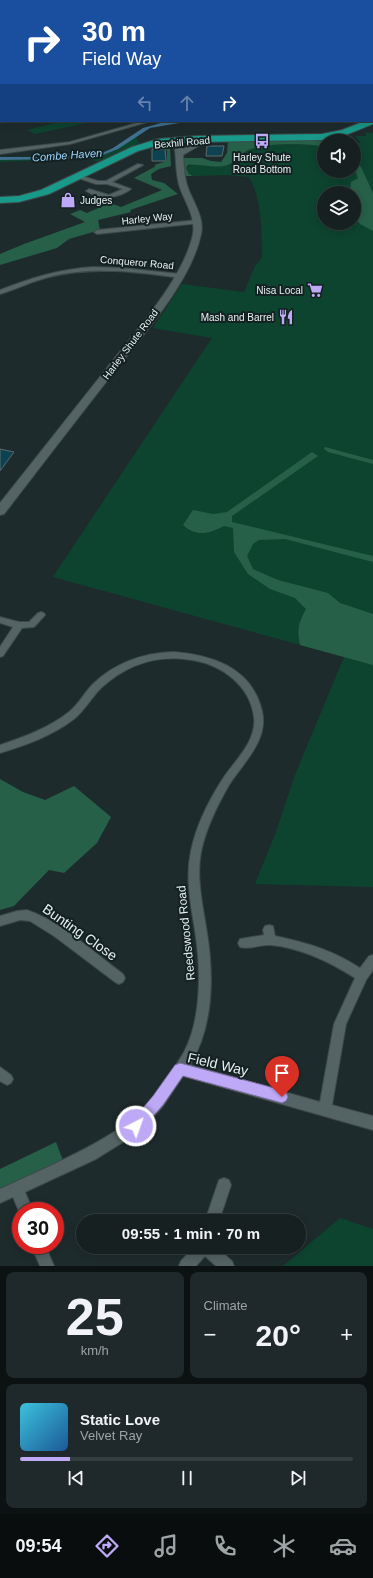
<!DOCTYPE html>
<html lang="en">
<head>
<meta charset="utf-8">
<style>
	body { margin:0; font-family:Helvetica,sans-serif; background:#1f282a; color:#f1f3f6; height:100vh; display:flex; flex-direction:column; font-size:15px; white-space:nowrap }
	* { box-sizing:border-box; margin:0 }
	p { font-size:13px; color:#9ea3a5 }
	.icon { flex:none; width:22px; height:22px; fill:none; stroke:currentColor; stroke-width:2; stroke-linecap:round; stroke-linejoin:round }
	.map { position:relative; height:1266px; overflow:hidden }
	.sheet { display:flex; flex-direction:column; gap:6px; padding:6px; background:#0c1212; flex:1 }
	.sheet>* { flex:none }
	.hud { position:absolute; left:0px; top:0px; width:373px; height:122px; box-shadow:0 2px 10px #0003,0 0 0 1px #353e3f; background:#1a4fa0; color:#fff; overflow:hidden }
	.buttons { position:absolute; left:317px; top:134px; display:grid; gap:8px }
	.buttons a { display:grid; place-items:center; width:44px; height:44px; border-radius:50%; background:#162021; box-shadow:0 2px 10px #0003,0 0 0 1px #353e3f; font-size:20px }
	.speed { position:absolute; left:12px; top:1202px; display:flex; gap:8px; font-size:20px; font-weight:700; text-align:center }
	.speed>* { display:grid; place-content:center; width:52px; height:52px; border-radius:50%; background:#162021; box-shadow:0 2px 10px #0003,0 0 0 1px #353e3f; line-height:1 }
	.speed .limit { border:6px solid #d22; background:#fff; color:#111 }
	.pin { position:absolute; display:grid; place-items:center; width:34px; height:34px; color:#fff; margin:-41px -17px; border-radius:50% 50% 50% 0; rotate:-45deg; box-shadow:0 0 4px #0007 }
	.pin .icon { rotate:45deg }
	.me { position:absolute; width:44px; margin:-22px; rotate:41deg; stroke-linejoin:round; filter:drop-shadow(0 0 3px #0008) }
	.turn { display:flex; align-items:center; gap:14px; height:84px; padding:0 16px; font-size:18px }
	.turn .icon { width:52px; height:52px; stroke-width:2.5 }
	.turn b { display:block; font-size:28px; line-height:34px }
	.lanes { display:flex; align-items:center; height:38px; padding:0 16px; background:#0003; justify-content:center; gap:20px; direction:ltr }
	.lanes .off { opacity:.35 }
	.big { font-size:30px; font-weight:600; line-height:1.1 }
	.sheet .tile { flex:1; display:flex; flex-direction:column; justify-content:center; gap:6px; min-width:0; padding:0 14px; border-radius:8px; background:#1f282a }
	.sheet .dial { align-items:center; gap:0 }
	.dial b { font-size:52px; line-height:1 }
	.song { display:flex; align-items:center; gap:12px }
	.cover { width:48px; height:48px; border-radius:6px; background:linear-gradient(135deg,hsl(190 70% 55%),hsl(210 70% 35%)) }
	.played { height:4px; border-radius:2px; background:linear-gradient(90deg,#bda9f5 15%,#353e3f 15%) }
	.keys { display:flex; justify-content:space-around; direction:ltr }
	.heat { display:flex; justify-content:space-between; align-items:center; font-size:22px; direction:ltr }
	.sheet .tiles { flex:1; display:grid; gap:6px; grid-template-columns:1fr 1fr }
	.tile:last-child { grid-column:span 2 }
	.trip { position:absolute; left:76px; top:1214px; width:230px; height:40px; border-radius:20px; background:#162021; box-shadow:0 2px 10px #0003,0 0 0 1px #353e3f; font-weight:600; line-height:40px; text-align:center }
	.menu { display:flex; height:64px; justify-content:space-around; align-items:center; background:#090d0d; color:#9ea3a5 }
	.menu .icon { width:28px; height:28px }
	.menu .on { color:#bda9f5 }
	.menu b { font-size:18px; color:#f1f3f6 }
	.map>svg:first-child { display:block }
	.green { fill:#0d4430; fill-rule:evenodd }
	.forest { fill:#266048 }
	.water { fill:#407090 }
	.building { fill:#0d4250; stroke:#5c6a6e }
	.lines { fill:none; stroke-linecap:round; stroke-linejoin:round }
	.street-casing { stroke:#3d4849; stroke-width:2 }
	.secondary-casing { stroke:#3d4849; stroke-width:2 }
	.highway-casing { stroke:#3d4849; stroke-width:2 }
	.street { fill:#546364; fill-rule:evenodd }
	.secondary { fill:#546364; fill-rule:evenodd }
	.highway { fill:#19998a; fill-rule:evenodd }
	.route { fill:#bda9f5; stroke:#7b6e9f }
	.labels { text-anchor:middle; stroke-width:4; stroke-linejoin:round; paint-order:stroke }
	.far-street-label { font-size:10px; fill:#e8f1f1; stroke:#142122 }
	.far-poi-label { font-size:10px; fill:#e8f1f1; stroke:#142122; text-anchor:end }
	.far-water-label { font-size:11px; font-style:italic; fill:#9bd5fd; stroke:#142122 }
	.street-label { font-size:12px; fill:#e8f1f1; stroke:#142122 }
	.near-street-label { font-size:14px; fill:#e8f1f1; stroke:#142122 }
</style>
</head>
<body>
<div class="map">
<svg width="373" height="1266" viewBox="0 0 373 1266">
	<rect width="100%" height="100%" fill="#1e2b2c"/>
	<path class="green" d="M62,121H96L35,134L27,130Z
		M365,132L373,133V887L255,884L276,832L295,775L344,657L53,577L212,338L153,328L182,284L244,292L255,266L262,258C262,234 262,198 249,177L226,175L193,176L189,174L186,168C193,161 218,168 228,165C235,162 241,153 248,150C269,141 301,146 324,144V171H354V144L361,143L355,136H366ZM324,193H354V223H324Z
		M135,134L139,143L98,162L88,158L0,162V155L1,157L81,156L98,154L110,150Z
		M340,1218L373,1229V1266H283Z"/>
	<path class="forest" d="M328,139L330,141H324V146C303,144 267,142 248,150C241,153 235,162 228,165C216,169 201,164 188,165L186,168L189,174L193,176H184L180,158H202L211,161L221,162L227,153L228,141Z
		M154,148L170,149L171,166L159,169L151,174L152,180L164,183L178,194L130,210L131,212L98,220L100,230L69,239L57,248L0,265V254L24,244L85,222L70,214L80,210L87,213L110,203L121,207L162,190L134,178L156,166L154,165L167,161V151L165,149H152Z
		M354,161L361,167L373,193V231L360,224L354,217V193H350L351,182L358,178L354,168Z
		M325,447L373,460V464L328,452L324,449Z
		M312,452L318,456L232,516V522L373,556V562L285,539L259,540L253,544L247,556L253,569L278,580L328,593L340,603L373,614V665L300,645C297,629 298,624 306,609L295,598L270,589L248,574L234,552L233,528L224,526C209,534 196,537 183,525L193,510L213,514L227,512Z
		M0,779L23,792L45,800L74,786L111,817L97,843L64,873L49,870L14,906L0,910Z
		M56,1142L64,1163L0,1193V1169Z"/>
	<path class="water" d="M0,0H373V27L372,1H1L0,89Z
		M168,121H191L150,128L118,149L103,155L63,159L0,160V157H51L100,154L113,148L143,128Z"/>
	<path class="building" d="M207,146H224L222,156H206Z
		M152,149H165L166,161H152Z
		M0,449L14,452L0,471Z"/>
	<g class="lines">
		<g class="street-casing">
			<path id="street" d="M372,81H373V83H372Z
				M144,121H151L70,144L0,154V150L70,142Z
				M138,164L143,165L112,182L131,189C118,199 100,200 86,191L89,189L109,195L123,189L107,184H96L75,177L78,175L98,181H106Z
				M198,220L200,221V223L97,234L94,232L97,230Z
				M93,267L122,268L180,274L183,276L180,278C137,272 92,266 49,277C32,281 17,289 0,294V290C31,278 60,269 93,267Z
				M41,612L44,613L45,615L34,627L22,628L3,656L0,657V647L13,627L0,623V617L19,622H29L38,613Z
				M174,652C213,655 252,668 262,711C269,740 243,763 229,785C217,806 206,828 201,852C196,879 203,906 207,933C214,977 213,1027 190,1065L320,1102L334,1024L355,978C330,962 301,948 271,945C261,944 250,950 240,947L238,943L240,939L264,935L263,930L265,926L269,925L273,926L275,936C308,943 332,950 360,968L369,956L373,955V970L366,980L346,1024L332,1105L373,1116V1130L183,1076L163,1106L141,1131L96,1159L25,1192L33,1211H21V1216L13,1197L0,1203V1189C36,1172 75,1156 109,1135C117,1130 126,1126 132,1120C151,1103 171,1074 184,1052C202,1018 201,968 195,931C191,905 185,878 191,851C196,826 208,802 222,780C234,761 257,742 254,717C250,685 222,665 192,660C157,654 126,665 101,688C91,698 85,710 74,719C52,736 26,745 0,753V745C24,737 49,728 69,712C79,704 84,693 93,684C116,662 143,653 174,652Z
				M27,910C63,923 93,952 123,974L125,978L123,982L119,984L115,982L54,936L30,921L20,920L0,926V916L17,911Z
				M0,1067L11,1075L13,1079L11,1083L7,1085L0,1081Z
				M224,1178L229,1180L231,1185L219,1221H205L219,1180Z
				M31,1245H45L54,1266H40Z
				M194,1247H216L232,1261L234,1266H216L205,1256L196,1266H179L181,1261Z"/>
		</g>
		<g class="secondary-casing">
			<path id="secondary" d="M194,137H197L201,139L200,145L183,155C184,165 184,176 187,185C192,201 205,217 201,234C192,280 143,335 114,372C77,419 41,466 4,514L0,515V503C36,458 71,413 107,368C135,332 184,278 193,234C196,216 184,201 179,185C176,173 176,161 175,149L161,141L162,139H168L182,146L183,149L193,144Z"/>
		</g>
		<g class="highway-casing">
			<path id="highway" d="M373,118V124L348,134L322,140L197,142L159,145L138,151L49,194L19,202L0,203V197L19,196L41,190L132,147L158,139L197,136L322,134L342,130L365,121H372Z"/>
		</g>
		<use href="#street" class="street"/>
		<use href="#secondary" class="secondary"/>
		<use href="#highway" class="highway"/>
	</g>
	<path class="route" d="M180,1063L282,1090L286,1092L288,1097L286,1101L282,1103L183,1076L163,1105L141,1130L136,1132L132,1130L130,1126L132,1121L153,1096L175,1065Z"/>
	<defs>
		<g id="bus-bare" transform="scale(1.2)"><path d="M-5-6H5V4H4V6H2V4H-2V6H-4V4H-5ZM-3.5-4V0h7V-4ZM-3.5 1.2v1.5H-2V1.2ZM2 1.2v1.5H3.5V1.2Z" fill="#bda9f5" stroke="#142122" stroke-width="2.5" paint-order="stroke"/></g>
		<g id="shop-bare" transform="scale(1.2)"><path d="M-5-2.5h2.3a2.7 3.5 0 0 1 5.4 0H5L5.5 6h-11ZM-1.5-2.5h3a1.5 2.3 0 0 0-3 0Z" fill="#bda9f5" stroke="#142122" stroke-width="2.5" paint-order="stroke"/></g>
		<g id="supermarket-bare" transform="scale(1.2)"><path d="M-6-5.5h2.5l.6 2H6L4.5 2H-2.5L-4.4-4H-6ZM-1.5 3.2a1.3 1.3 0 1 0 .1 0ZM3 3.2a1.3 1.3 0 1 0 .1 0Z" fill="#bda9f5" stroke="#142122" stroke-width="2.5" paint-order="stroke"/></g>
		<g id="restaurant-bare" transform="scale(1.2)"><path d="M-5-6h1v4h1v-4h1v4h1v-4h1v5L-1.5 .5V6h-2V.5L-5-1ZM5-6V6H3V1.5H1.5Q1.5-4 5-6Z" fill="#bda9f5" stroke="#142122" stroke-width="2.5" paint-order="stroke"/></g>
	</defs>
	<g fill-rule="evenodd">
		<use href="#bus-bare" x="262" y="141"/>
		<use href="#shop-bare" x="68" y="200"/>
		<use href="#supermarket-bare" x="315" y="290"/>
		<use href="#restaurant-bare" x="286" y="317"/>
	</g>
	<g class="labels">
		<g class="far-street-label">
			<text transform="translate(182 142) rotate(-5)" y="4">Bexhill Road</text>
			<text transform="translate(147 218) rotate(-6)" y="4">Harley Way</text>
			<text transform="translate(137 262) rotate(5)" y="4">Conqueror Road</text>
			<text transform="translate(130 344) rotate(-53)" y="4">Harley Shute Road</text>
		</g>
		<g class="far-poi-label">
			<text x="262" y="161" text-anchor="middle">Harley Shute<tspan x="262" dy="12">Road Bottom</tspan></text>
			<text x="80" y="204" text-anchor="start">Judges</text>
			<text x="303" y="294">Nisa Local</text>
			<text x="274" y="321">Mash and Barrel</text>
		</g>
		<g class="far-water-label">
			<text transform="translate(67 155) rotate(-4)" y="4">Combe Haven</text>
		</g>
		<g class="street-label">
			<text transform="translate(186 933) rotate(-96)" y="4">Reedswood Road</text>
		</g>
		<g class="near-street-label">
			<text transform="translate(80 932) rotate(35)" y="5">Bunting Close</text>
			<text transform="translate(218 1064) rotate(13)" y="5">Field Way</text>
		</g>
	</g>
</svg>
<div class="buttons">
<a><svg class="icon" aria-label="sound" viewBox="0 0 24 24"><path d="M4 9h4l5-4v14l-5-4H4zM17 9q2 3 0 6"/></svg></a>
<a><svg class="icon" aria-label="layers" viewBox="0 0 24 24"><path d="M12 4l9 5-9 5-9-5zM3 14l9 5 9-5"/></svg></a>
</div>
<div class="speed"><div class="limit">30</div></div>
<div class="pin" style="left:282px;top:1097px;background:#d93025"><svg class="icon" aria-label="arrive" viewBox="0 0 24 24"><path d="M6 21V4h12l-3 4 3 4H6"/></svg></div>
<svg class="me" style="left:136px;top:1126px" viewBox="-20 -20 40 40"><circle r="17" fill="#bda9f5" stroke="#fff" stroke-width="3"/><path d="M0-11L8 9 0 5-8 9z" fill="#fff"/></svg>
<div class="trip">09:55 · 1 min · 70 m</div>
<div class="hud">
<div class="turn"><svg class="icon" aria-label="right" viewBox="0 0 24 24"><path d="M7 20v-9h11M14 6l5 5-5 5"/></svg><div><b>30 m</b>Field Way</div></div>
<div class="lanes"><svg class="icon off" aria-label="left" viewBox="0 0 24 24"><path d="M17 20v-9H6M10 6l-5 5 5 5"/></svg><svg class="icon off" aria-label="ahead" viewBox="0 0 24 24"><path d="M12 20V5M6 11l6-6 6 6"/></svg><svg class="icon" aria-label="right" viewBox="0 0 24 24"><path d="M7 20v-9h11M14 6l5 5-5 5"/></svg></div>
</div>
</div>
<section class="sheet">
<div class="tiles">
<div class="tile dial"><b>25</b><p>km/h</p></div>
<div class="tile"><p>Climate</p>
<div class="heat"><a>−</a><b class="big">20°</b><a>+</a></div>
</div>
<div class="tile">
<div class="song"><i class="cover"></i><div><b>Static Love</b><p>Velvet Ray</p></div></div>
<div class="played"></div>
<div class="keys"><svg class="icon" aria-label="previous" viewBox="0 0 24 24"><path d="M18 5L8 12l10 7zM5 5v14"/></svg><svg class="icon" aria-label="pause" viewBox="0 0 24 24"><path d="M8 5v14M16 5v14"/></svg><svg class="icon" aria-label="next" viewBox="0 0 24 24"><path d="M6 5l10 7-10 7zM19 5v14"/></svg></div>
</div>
</div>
</section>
<nav class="menu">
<b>09:54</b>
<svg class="icon on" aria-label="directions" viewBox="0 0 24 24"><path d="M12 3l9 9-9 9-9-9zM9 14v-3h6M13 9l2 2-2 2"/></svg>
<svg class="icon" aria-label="music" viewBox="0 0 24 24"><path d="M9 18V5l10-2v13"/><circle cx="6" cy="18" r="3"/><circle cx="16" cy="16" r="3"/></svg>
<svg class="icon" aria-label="phone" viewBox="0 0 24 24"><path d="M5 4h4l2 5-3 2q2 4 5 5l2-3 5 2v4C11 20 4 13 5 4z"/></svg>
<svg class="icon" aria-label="climate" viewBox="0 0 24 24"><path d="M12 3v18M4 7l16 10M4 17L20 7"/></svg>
<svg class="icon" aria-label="car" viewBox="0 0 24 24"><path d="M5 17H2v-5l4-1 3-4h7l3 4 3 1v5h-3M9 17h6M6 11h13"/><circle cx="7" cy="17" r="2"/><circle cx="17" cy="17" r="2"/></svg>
</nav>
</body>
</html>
